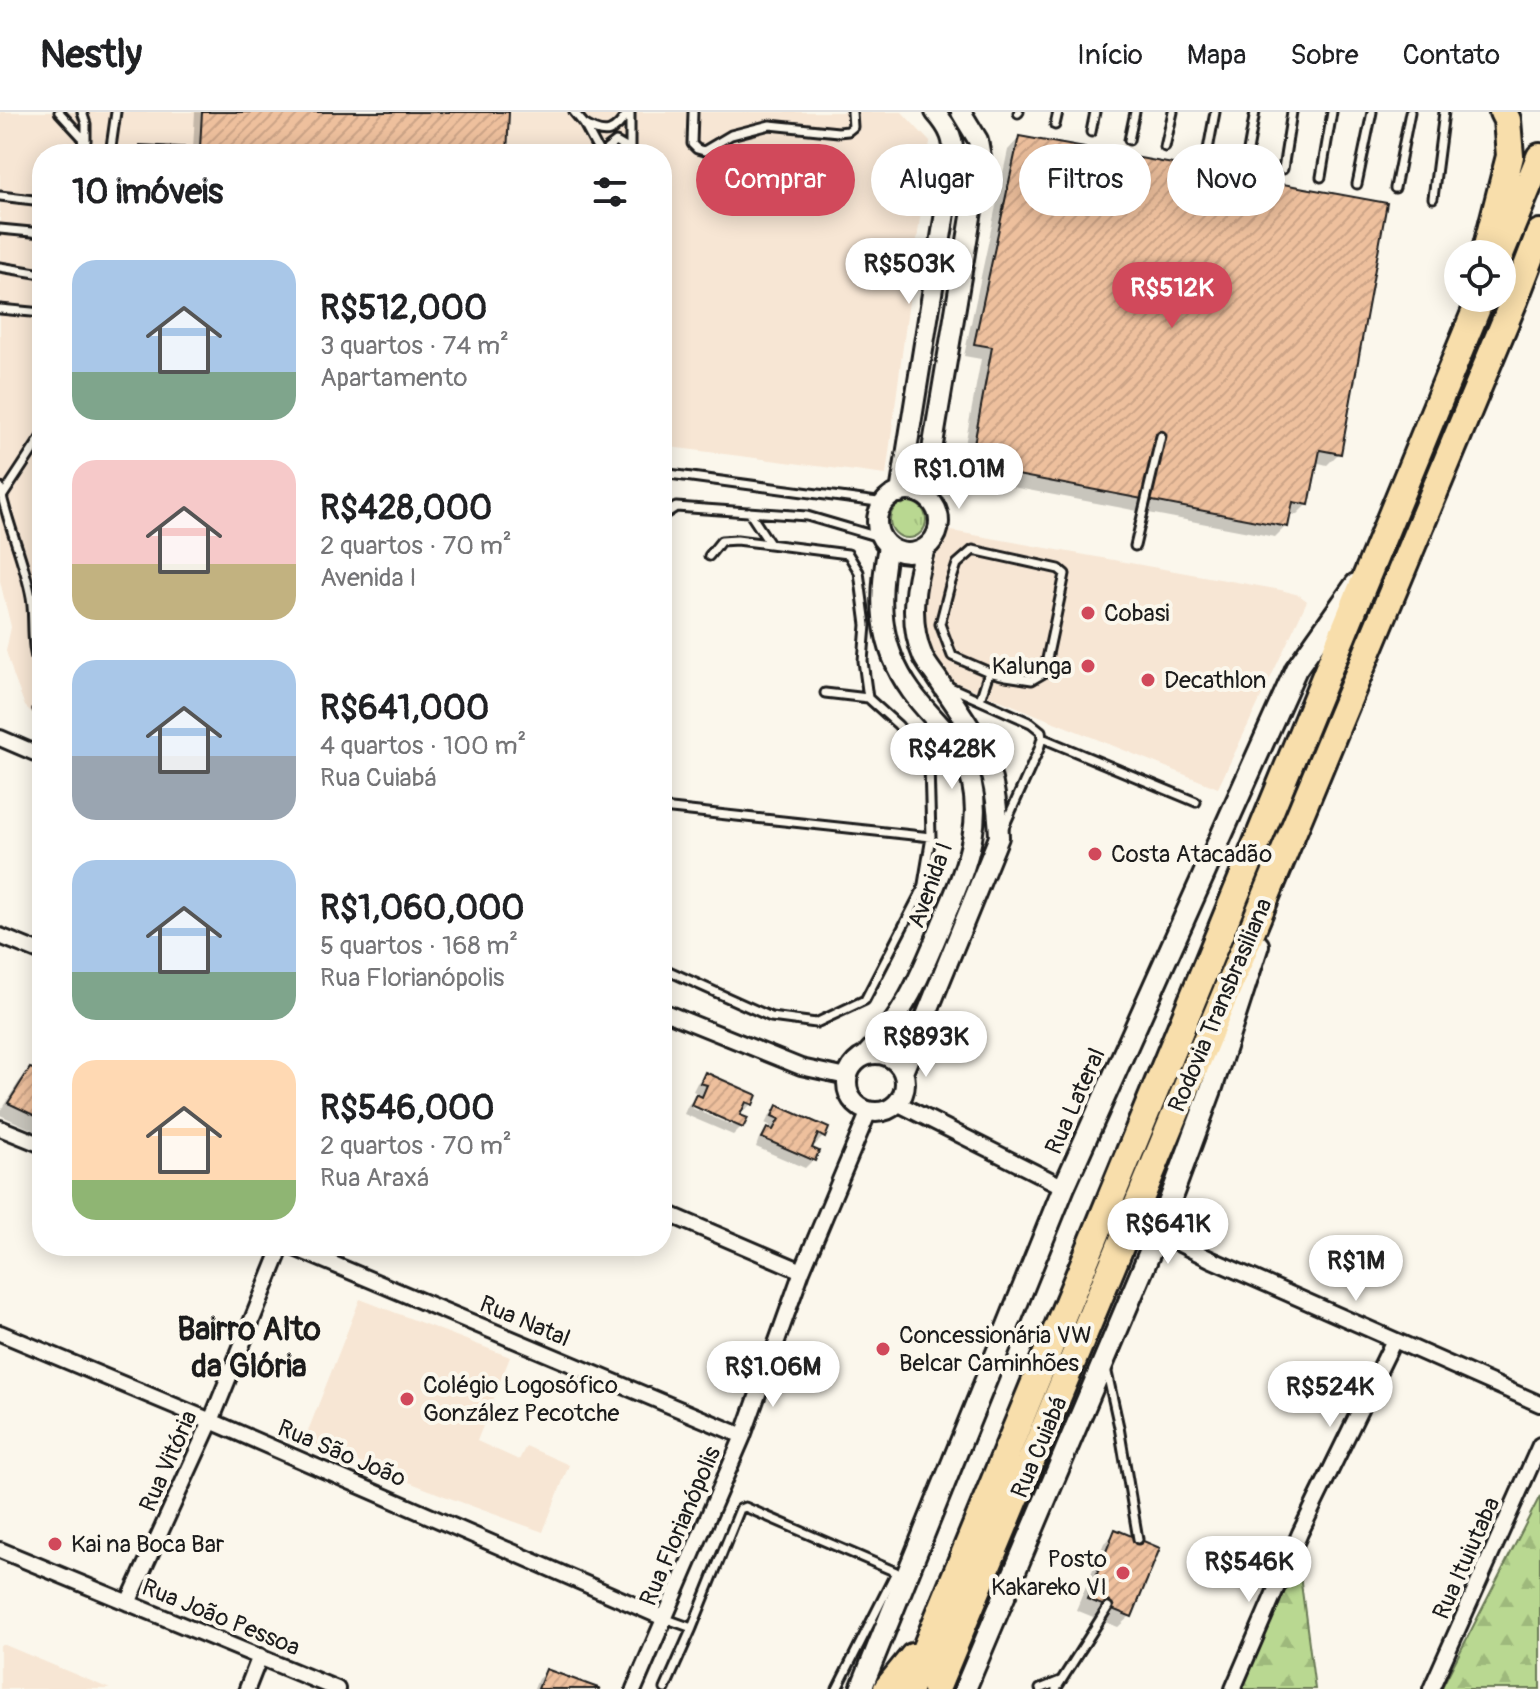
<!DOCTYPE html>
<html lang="pt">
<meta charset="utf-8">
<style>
:root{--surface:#fff;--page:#f6f6f6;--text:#202124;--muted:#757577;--line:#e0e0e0;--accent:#d1495b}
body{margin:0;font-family:Pangolin,sans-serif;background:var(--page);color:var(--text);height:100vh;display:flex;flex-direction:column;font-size:30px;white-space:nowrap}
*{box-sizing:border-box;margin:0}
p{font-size:26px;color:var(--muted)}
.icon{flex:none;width:44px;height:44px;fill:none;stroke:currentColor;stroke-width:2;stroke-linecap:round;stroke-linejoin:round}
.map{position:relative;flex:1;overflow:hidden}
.sheet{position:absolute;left:32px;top:32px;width:640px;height:1112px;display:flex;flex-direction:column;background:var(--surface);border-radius:32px;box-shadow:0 4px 20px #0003}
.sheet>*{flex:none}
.hud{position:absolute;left:696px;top:32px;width:724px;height:72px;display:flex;gap:16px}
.fabs{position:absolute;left:1444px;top:128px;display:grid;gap:16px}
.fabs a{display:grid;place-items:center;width:72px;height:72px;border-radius:50%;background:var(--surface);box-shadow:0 4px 20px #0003;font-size:40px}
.price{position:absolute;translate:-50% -68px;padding:0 18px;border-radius:28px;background:#fff;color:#222;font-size:26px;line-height:52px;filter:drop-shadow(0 2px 4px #0008)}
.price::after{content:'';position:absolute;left:50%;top:48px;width:24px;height:18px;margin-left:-12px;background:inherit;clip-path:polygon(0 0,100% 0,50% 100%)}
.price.current{background:var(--accent);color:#fff}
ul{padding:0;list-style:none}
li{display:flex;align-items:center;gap:24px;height:200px;padding:0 40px}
li span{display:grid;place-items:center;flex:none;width:224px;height:160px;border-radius:24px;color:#555}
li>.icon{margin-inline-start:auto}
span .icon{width:96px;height:96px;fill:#fffc;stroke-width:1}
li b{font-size:34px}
h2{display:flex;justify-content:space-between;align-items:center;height:96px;padding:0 40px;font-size:34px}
.pill{padding:0 28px;border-radius:36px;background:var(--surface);box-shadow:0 4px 20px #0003;font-size:28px;line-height:72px}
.pill.current{background:var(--accent);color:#fff}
header{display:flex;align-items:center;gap:48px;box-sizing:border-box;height:112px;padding:0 40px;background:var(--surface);border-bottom:2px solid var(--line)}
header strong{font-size:38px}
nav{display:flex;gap:44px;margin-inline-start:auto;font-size:28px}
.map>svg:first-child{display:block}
</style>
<header>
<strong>Nestly</strong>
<nav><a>Início</a><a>Mapa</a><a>Sobre</a><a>Contato</a></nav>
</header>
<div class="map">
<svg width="1540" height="1577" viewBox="0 0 1540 1577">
<defs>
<pattern id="grass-tufts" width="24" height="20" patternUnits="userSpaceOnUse" patternTransform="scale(2)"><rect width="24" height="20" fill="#b9d891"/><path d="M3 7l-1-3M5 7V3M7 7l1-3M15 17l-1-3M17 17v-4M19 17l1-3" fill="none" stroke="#9eb97c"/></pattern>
<pattern id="forest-firs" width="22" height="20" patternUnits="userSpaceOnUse" patternTransform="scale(2)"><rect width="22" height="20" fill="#b9d891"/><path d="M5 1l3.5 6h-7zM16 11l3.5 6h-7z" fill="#9eb97c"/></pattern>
<pattern id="building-hatch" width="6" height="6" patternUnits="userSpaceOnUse" patternTransform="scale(2)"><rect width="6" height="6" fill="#eec09d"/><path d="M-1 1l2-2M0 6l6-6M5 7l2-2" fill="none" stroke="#cca487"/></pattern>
</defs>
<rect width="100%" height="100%" fill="#fbf7ec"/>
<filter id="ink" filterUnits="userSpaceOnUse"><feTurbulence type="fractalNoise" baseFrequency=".0125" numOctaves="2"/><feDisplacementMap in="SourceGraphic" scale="16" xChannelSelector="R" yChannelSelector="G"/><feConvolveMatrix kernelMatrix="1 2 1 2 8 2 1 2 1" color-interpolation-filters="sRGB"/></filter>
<g filter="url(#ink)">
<path fill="#f7e6d4" d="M0,0H902L930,30L886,363L662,334V42H42V610L25,594L14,565L6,539L11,515L0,469Z
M946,418L1281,478L1299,483L1307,489L1218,676L935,562L923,551L920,462Z
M360,1187L510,1245L477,1329L519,1348L526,1334L569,1353L543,1420L447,1385L304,1329Z
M0,1533H5L110,1577H0Z"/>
<path fill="url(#grass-tufts)" stroke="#6a7a56" stroke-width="2" d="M890 408a18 18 0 1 1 36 0a18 18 0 1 1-36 0Z"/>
<path fill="url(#forest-firs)" stroke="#6a7a56" stroke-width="2" d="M1540,1384V1577H1441Z
M1298,1448L1315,1577H1242Z"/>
<path fill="#0003" fill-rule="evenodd" d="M195,0H507L505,42H134L141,35L193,37Z
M1019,26L1339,341L1327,353L1315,350L1307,392L1296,403L1288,402L1286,414L1275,425L959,365L981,247L964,244L1008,38Z
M30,958L42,962V1022L0,1003V999L19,970Z
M705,963L751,992L743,1000L740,999L738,1004L741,1015L733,1023L684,1002L688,993L696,985L699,986V982L693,979L697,971ZM693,992L733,1010V1014L692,996Z
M777,996L823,1025L815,1033L812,1032L809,1037L813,1048L805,1056L756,1035L759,1026L768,1018L771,1019V1015L765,1012L769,1004Z
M1116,1420L1130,1504L1118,1515L1076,1498L1104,1431Z
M547,1559L596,1577H534L538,1567Z"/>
<path fill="url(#building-hatch)" stroke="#1c1c1c" stroke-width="2" d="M202,0H509L507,42H139L140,33L200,36Z
M1019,24L1387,91L1341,342L1320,338L1309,393L1293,390L1288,415L970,354L992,235L974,232Z
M30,956L42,960V1007L8,991Z
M705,960L757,983L753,993L746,990L740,1003L748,1006L743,1016L691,993L696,982L702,985L707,973L700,971Z
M777,993L829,1016L825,1026L818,1022L812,1036L819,1039L815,1049L762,1026L767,1016L773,1018L779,1007L772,1004Z
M1115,1417L1160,1436L1132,1505L1087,1487Z
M546,1557L601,1577H538Z"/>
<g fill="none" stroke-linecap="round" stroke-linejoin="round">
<g stroke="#1c1c1c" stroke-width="13">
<path id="service" d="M59,0L82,25L84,42
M82,0L86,12V29
M574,0L584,12L600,42
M630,0V42
M693,0L692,32L697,37L704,39L731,23L770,13L838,20L848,19L853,15L852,0
M1018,1L1019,0
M584,12C606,26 615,21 628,0
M1055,13L1058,0
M1091,20L1095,0
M1129,28L1135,0
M1165,35L1173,0
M110,42L116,0
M605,42L607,37L616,30L630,38
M1207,43L1215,0
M1246,50L1255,0
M1283,57L1292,0
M1321,65L1332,0
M1357,72L1372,0
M1395,76L1410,0
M0,84L42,89
M1433,86L1444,0
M0,117L42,121
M0,155L42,162
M0,197L42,201
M662,361L885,391
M0,375C7,412 24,447 31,485C35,505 29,542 42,559
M2,385L42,324
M749,400L770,432
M662,404L676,395L807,404L882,426
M1135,434L1161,324
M973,438L1059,457L1065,462L1044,561L1032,568L1006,564L989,560L952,544L940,512L950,473L957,452Z
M709,444L721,429L737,428L848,442L859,460L866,513L863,549L868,586
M948,574L1031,611L1041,619L1042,626L1039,637L1004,715
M980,588L989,560
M42,591L38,597L42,603
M1042,626L1196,690
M662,696L931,725
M662,856L771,905L816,911L865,888L922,778L931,725L929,652L898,613L868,586L825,581
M1106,1256L1119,1315L1138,1427
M664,1506L692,1516
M665,1577L692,1516L740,1397L745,1395L896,1460L837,1577
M1040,1577L1060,1569
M1056,1577L1108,1495"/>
</g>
<g stroke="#1c1c1c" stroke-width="20">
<path id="minor" d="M0,626L42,644
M0,824L42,841
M662,899L801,955L847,965
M897,991L1064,1075
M0,1016L42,1033
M662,1099L802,1159
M1158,1121L1210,1147L1540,1292
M290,1134L743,1324
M0,1221L211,1309L664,1506
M0,1438L337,1577
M128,1491L211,1309L282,1134
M247,1577L260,1544
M634,1577L743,1324L802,1159L869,999
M1233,1577L1300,1421L1394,1228
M1431,1577L1540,1333"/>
</g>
<g stroke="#1c1c1c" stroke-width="24">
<path id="tertiary" d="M877 410a31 31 0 1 1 62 0a31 31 0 1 1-62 0Z
M900,381L953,51C955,28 950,17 935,0
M927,385L930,350L981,45L978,28L961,0
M847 971a29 29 0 1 1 58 0a29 29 0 1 1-58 0Z
M865,944C906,901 919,867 941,814C964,759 991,704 963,646C950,619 927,602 911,579C878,533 878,486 888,434
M903,960L999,725C998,692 993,658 978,629C966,607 951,587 937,566C933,560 927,553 923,545C908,510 914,472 925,436"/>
</g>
<g stroke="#1c1c1c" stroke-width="26">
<path id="secondary" d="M861,1577L1064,1075L1230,704L1296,557L1356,472
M965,1577L1158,1121L1212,975L1258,833"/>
</g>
<g stroke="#1c1c1c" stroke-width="32">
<path id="motorway" d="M1485,142L1510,44L1507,8L1503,0
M1500,142L1540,45
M887,1577L913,1545
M909,1577L1481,186
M936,1577L1515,186L1540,121"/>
</g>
<use href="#service" stroke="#fbf7ec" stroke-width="7"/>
<use href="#minor" stroke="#fbf7ec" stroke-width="14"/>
<use href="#tertiary" stroke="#fbf7ec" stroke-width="18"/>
<use href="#secondary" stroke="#fbf7ec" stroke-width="20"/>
<use href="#motorway" stroke="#f8deab" stroke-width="26"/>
</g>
</g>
<g fill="#d1495b" stroke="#fbf7ec" stroke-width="3">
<circle cx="1088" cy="501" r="8"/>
<circle cx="1088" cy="554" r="8"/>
<circle cx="1148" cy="568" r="8"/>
<circle cx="1095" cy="742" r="8"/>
<circle cx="883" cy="1237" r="8"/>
<circle cx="407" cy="1287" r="8"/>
<circle cx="55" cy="1432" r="8"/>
<circle cx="1123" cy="1461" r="8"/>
</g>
<g text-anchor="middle" stroke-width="8" stroke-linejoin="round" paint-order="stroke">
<g font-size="24" fill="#1c1c1c" stroke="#fbf7ec" text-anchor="start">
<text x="1104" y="509">Cobasi</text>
<text x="1072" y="562" text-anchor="end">Kalunga</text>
<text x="1164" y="576">Decathlon</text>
<text x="1111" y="750">Costa Atacadão</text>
<text x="899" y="1231">Concessionária VW<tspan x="899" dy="28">Belcar Caminhões</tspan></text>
<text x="423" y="1281">Colégio Logosófico<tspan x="423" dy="28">González Pecotche</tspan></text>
<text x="71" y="1440">Kai na Boca Bar</text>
<text x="1107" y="1455" text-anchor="end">Posto<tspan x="1107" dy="28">Kakareko VI</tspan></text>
</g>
<g font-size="24" fill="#1c1c1c" stroke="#fbf7ec">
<text transform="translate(930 773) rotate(-70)" y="8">Avenida I</text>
<text transform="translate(1220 893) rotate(-67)" y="8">Rodovia Transbrasiliana</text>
<text transform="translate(1075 989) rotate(-66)" y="8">Rua Lateral</text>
<text transform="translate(525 1209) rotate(23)" y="8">Rua Natal</text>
<text transform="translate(1039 1335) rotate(-67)" y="8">Rua Cuiabá</text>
<text transform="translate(342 1341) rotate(23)" y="8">Rua São João</text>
<text transform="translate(168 1349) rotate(-66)" y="8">Rua Vitória</text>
<text transform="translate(680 1414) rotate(-67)" y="8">Rua Florianópolis</text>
<text transform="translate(1466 1446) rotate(-66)" y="8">Rua Ituiutaba</text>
<text transform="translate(221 1505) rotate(22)" y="8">Rua João Pessoa</text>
</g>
<g font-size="32" font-weight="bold" fill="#1c1c1c" stroke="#fbf7ec">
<text x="249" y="1228">Bairro Alto<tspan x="249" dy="37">da Glória</tspan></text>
</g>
</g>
</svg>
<div class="fabs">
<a><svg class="icon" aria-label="locate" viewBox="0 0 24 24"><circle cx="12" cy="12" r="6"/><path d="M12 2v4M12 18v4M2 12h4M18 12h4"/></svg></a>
</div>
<b class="price" style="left:909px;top:194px">R$503K</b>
<b class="price current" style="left:1172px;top:218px">R$512K</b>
<b class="price" style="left:959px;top:399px">R$1.01M</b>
<b class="price" style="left:952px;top:679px">R$428K</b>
<b class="price" style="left:926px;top:967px">R$893K</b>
<b class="price" style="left:1168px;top:1154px">R$641K</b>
<b class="price" style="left:1356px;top:1191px">R$1M</b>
<b class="price" style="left:773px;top:1297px">R$1.06M</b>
<b class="price" style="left:1330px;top:1317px">R$524K</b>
<b class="price" style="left:1249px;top:1492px">R$546K</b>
<div class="hud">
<a class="pill current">Comprar</a>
<a class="pill">Alugar</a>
<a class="pill">Filtros</a>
<a class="pill">Novo</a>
</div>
<section class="sheet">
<h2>10 imóveis<svg class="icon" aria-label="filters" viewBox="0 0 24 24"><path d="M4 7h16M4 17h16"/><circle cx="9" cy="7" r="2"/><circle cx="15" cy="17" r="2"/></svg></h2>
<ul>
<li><span style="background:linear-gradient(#a9c7e8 70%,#7fa58c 0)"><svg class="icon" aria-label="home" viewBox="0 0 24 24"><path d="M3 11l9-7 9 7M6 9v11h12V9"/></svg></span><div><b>R$512,000</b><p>3 quartos · 74 m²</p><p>Apartamento</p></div></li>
<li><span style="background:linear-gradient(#f6c9c9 65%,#c2b280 0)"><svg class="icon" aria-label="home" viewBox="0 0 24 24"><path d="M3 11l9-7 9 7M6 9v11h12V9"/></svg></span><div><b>R$428,000</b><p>2 quartos · 70 m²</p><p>Avenida I</p></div></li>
<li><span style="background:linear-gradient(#a9c7e8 60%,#9aa5b1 0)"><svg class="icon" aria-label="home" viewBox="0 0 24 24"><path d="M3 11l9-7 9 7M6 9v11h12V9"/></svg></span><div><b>R$641,000</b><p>4 quartos · 100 m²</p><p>Rua Cuiabá</p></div></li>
<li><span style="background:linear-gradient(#a9c7e8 70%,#7fa58c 0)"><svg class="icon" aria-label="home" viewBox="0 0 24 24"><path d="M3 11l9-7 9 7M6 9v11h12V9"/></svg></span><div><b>R$1,060,000</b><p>5 quartos · 168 m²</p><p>Rua Florianópolis</p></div></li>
<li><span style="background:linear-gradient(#ffd9b3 75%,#8fb573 0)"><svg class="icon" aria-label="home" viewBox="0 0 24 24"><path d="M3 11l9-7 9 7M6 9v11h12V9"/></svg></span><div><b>R$546,000</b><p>2 quartos · 70 m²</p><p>Rua Araxá</p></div></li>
</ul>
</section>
</div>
